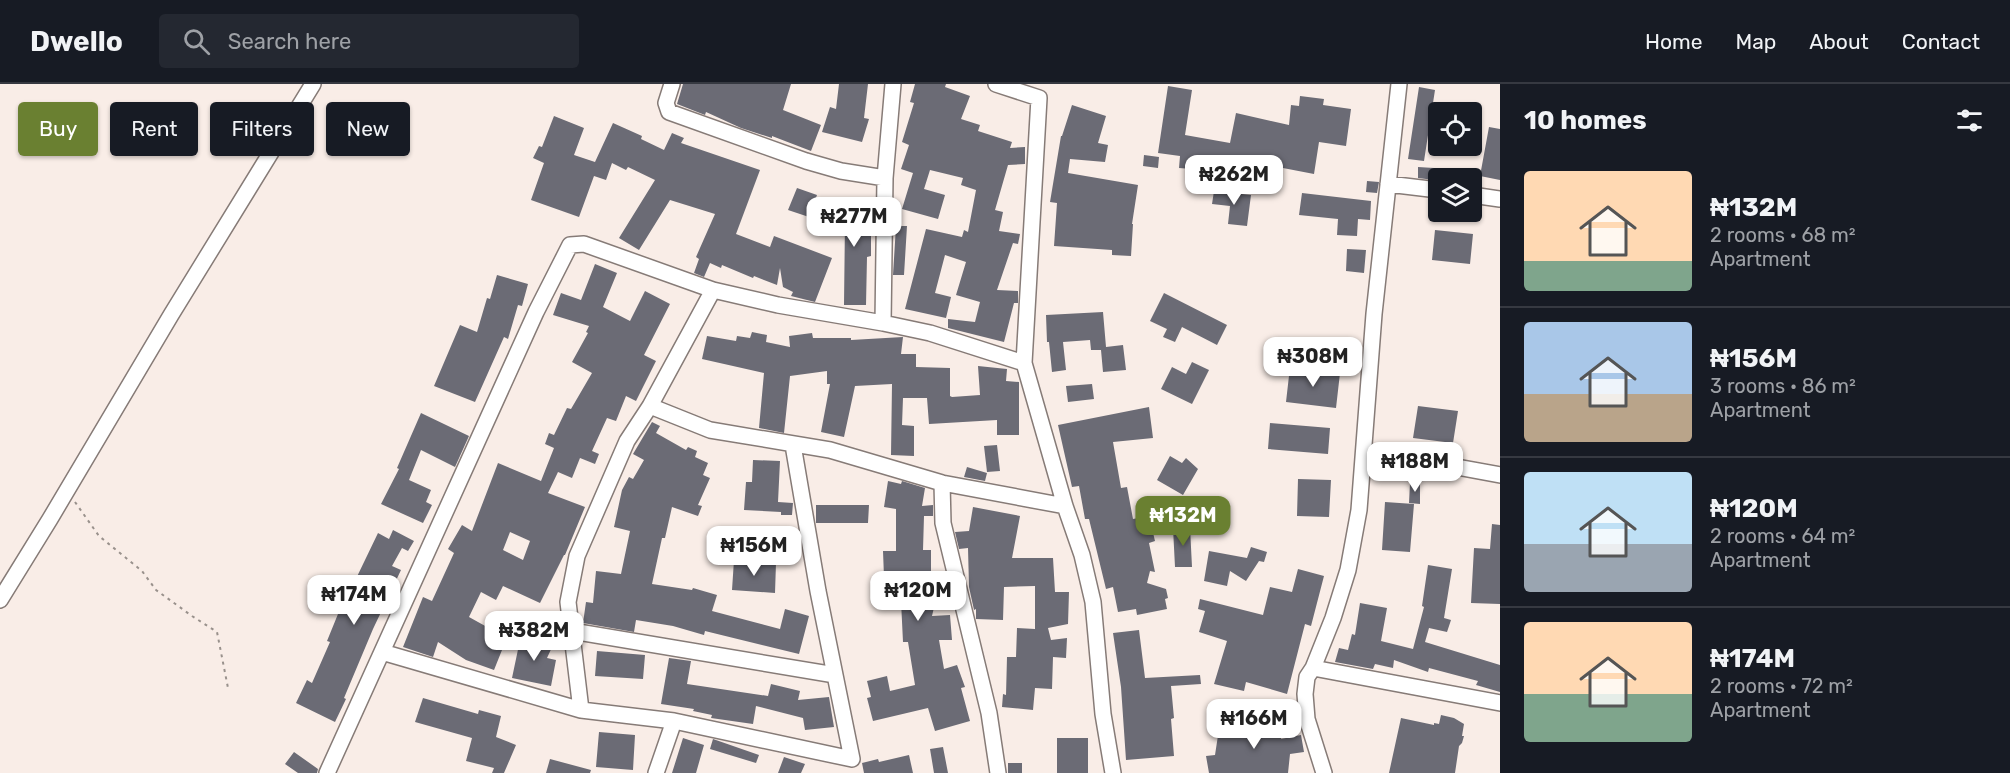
<!DOCTYPE html>
<meta charset="utf-8">
<style>
:root{--surface:#171b24;--page:#242831;--text:#f1f3f6;--muted:#9ea1a6;--line:#363941;--accent:#6a8031}
body{margin:0;font-family:Rubik,sans-serif;background:var(--page);color:var(--text);height:100vh;display:flex;flex-direction:column;font-size:22px;white-space:nowrap}
*{box-sizing:border-box;margin:0}
p{font-size:20px;color:var(--muted)}
.icon{flex:none;width:33px;height:33px;fill:none;stroke:currentColor;stroke-width:2;stroke-linecap:round;stroke-linejoin:round}
.map{position:relative;flex:1;overflow:hidden}
.side{display:flex;flex-direction:column;background:var(--surface);width:510px}
.side>*{flex:none}
.hud{position:absolute;left:18px;top:18px;width:570px;height:54px;display:flex;gap:12px}
.fabs{position:absolute;left:1428px;top:18px;display:grid;gap:12px}
.fabs a{display:grid;place-items:center;width:54px;height:54px;border-radius:6px;background:var(--surface);box-shadow:0 2px 4px #0004;font-size:30px}
.price{position:absolute;translate:-50% -51px;padding:0 14px;border-radius:12px;background:#fff;color:#222;font-size:20px;line-height:39px;filter:drop-shadow(0 2px 3px #0008)}
.price::after{content:'';position:absolute;left:50%;top:36px;width:18px;height:14px;margin-left:-9px;background:inherit;clip-path:polygon(0 0,100% 0,50% 100%)}
.price.selected{background:var(--accent);color:#fff}
ul{padding:0;list-style:none}
li{display:flex;align-items:center;gap:18px;height:150px;padding:0 24px}
li+li{border-top:2px solid var(--line)}
li span{display:grid;place-items:center;flex:none;width:168px;height:120px;border-radius:6px;color:#555}
li>.icon{margin-inline-start:auto}
span .icon{width:72px;height:72px;fill:#fffc;stroke-width:1}
li b{font-size:26px}
h2{display:flex;justify-content:space-between;align-items:center;height:72px;padding:0 24px;font-size:26px}
.chip{padding:0 21px;border-radius:6px;background:var(--surface);box-shadow:0 2px 4px #0004;font-size:21px;line-height:54px}
.chip.selected{background:var(--accent);color:#fff}
header{display:flex;align-items:center;gap:36px;box-sizing:border-box;height:84px;padding:0 30px;background:var(--surface);border-bottom:2px solid var(--line)}
header strong{font-size:28px}
nav{display:flex;gap:33px;margin-inline-start:auto;font-size:21px}
.search{width:420px;height:54px;background:var(--page);display:flex;align-items:center;gap:15px;box-sizing:border-box;padding:0 21px;border-radius:6px;color:var(--muted);font-size:22px}
main{display:flex;flex:1;min-height:0}
.map>svg:first-child{display:block}
</style>
<header>
<strong>Dwello</strong>
<div class="search"><svg class="icon" aria-label="search" viewBox="0 0 24 24"><circle cx="10" cy="10" r="6"/><path d="M15 15l6 6"/></svg>Search here</div>
<nav><a>Home</a><a>Map</a><a>About</a><a>Contact</a></nav>
</header>
<main>
<div class="map">
<svg width="1500" height="689" viewBox="0 0 1500 689">
<rect width="100%" height="100%" fill="#f9ede7"/>
<path fill="#6b6b75" fill-rule="evenodd" d="M683,0H791L783,26L821,41L811,67L772,52V54L741,44L706,28L705,31L677,20Z
M839,0H868L864,34L869,35L862,58L822,48L830,23L836,25Z
M915,0H946L945,3L970,12L961,35L980,41L978,47L1012,58L1010,64L1025,63V80L1008,81L995,126L1003,128L999,147L1020,150L1018,160L1013,159L997,206L1018,207V219H1014L1004,258L948,244V235L975,238L980,218L956,211L966,178L945,171L935,209L951,213L946,234L905,225L926,145L962,153L964,146L968,148L976,106L961,101L963,94L930,86L924,105L945,111L938,135L902,125L913,89L901,85L909,61L902,58L914,19L910,18Z
M1168,2L1192,6L1185,51L1230,59L1236,29L1289,41L1291,21L1299,22L1300,12L1324,15L1323,21L1351,25L1346,62L1319,58L1314,90L1215,71L1213,78L1192,74V85L1179,84L1180,72L1158,69Z
M1419,3L1435,6L1424,77L1408,75Z
M1072,21L1106,32L1098,59L1108,61L1105,78L1070,75L1068,89L1138,101L1132,140H1133L1131,172L1112,171V166L1054,162L1057,119L1050,118L1061,52H1062Z
M554,32L584,44L574,71L595,78L613,39L642,52L641,55L664,66L672,49L684,54L681,59L760,86L736,150L770,163L774,152L832,174L815,218L791,212L793,208L783,203L780,184L777,201L754,192L753,194L722,181L721,184L710,179L704,193L694,189L699,175L696,173L715,130L670,116L639,166L619,154L655,96L628,83L626,86L612,79L606,96L594,92L579,133L531,116L544,79L533,74L539,62L542,63Z
M1489,43L1500,45V96L1480,92Z
M1144,71L1159,73L1158,84L1143,82Z
M1418,83L1434,84V96L1418,94Z
M1367,97L1379,98L1377,109L1366,108Z
M797,104L817,111L809,133L788,126Z
M1214,107L1251,111L1247,142L1228,140L1230,122L1212,120Z
M1302,109L1371,117L1370,136L1358,135L1357,152L1337,151L1338,135L1299,131Z
M871,120V172L867,173L866,221H844L845,138L841,150H828L827,124H845V121Z
M896,142H907L904,191H893Z
M1435,146L1473,150L1470,180L1432,176Z
M1347,165L1366,166L1364,189L1346,187Z
M595,180L617,189L603,223L630,237L645,207L670,220L644,271L656,277L636,317L626,312L616,337L607,334L592,367L599,370L595,380L580,374L572,394L558,388L548,409L585,423L565,471H564L540,519L503,502L496,516L481,508L469,533L487,543L508,551L494,586L466,576L438,558L433,573L403,563L423,513L432,517L454,469L448,465L462,441L472,447L498,379L541,397L554,364L545,360L549,349L554,351L567,324L571,325L592,289L572,278L588,249L586,248L589,242L553,231L561,209L581,216ZM510,448L530,457L523,476L503,466Z
M497,191L528,200L522,222L518,221L508,255L504,253L475,318L434,302L460,241L477,248L487,214L490,215Z
M1164,209L1227,241L1217,261L1182,243L1175,258L1163,253L1167,245L1150,237Z
M1103,228L1106,263L1123,261L1126,286L1103,288L1101,266H1091L1090,256L1063,258L1066,286L1052,288L1049,258H1047L1046,231Z
M752,248L767,251L766,258L790,263L789,252L812,249L813,254H851V256L903,253L901,270H916V283L950,284V312L952,313L980,311L978,282L1007,285L1006,297L1019,298V351H997V336L929,340L927,314H903L902,341L914,342V372L891,371L892,300L855,302L844,353L821,348L830,300H827V287L790,292L784,349L759,344L764,289L702,275L707,252L736,257L737,252L750,254Z
M1192,278L1209,286L1192,320L1161,305L1172,283L1186,290Z
M1290,283L1340,289L1336,324L1286,318Z
M1092,300L1094,315L1068,318L1066,302Z
M1418,322L1458,327L1453,359L1413,354Z
M1149,323L1153,354L1113,358L1121,404L1127,403L1133,435L1149,432L1155,457L1149,459L1155,488L1150,487L1147,499L1166,505L1168,514L1165,515L1167,525L1137,531L1136,525L1118,528L1113,503L1106,505L1089,435H1085L1079,402L1072,403L1058,341Z
M421,329L469,352L455,383L421,366L409,396L431,406L426,418L432,421L423,439L381,420L399,385L397,384Z
M652,338L660,342L656,349L686,366L688,363L697,367L695,373L708,379L703,391L710,394L698,421L702,422L698,432L672,423L665,454H662L652,500L692,506L693,504L717,511L712,527L780,545L785,525L809,532L799,570L705,547L704,551L673,542L636,536L634,548L583,539L586,518L593,519L596,487L621,490L630,447L614,443L622,406L629,393L633,395L644,376L633,370Z
M1270,339L1330,344L1328,370L1268,365Z
M997,361L1000,387L987,388L984,362Z
M1170,372L1182,379L1186,374L1198,385L1183,411L1157,396Z
M753,376L780,377L778,418L793,419L792,431H781V428L744,426L746,398H752Z
M967,383L987,389L985,397L964,393Z
M1298,395L1331,396L1329,433L1297,432Z
M888,397L901,400L902,397L925,404L922,422L933,421V432H924L923,466H931V501L939,502L932,532L950,531L952,556H939L944,585L957,581L965,603L961,604L970,637L935,647L928,624L873,637L867,614L871,613L867,597L887,592L890,607L915,601L908,558H903L901,517H897L902,493H884L883,467H896V425L884,423Z
M1410,399H1420V420L1409,419Z
M1385,418L1414,420L1410,468L1382,466Z
M816,421H869L868,439H816Z
M973,423L1020,432L1012,474H1053L1055,508H1069L1068,540L1048,544L1051,556L1067,554L1066,574L1053,573L1052,605L1035,604L1033,626L1002,623L1003,610L1006,611L1007,573H1016L1017,544L1035,545V502L1004,503L1003,536L976,535V525L974,526L969,503L968,464L959,465L955,448L969,447Z
M1492,440L1500,441V520L1471,519L1474,464L1490,465Z
M1190,443L1192,483H1175L1173,444Z
M393,446L414,457L408,467L402,464L392,482L401,486L373,545L344,614L346,615L335,638L296,619L307,596L312,599L330,558L327,557L338,530L332,528L344,500L352,503L378,449L389,455Z
M1251,463L1267,468L1264,478L1259,477L1246,497L1230,487L1227,502L1204,497L1209,467L1247,474Z
M734,476L776,479L775,509L732,506Z
M1428,481L1452,485L1444,534L1451,536L1447,548L1429,544L1425,558L1500,581V608L1476,601L1478,597L1429,584L1428,588L1394,576L1393,584L1375,580L1373,585L1335,578L1339,564L1348,566L1352,550L1355,551L1360,519L1387,524L1381,557L1413,565L1424,523L1422,522Z
M1298,485L1324,492L1311,542L1305,540L1287,610L1246,598L1244,607L1214,600L1227,557L1199,548L1205,527L1198,525L1200,515L1263,531L1270,503L1292,508Z
M1139,546L1145,594L1200,591L1201,600L1171,602L1174,634L1171,635L1174,672L1126,676L1121,603L1113,549Z
M526,549L553,561L547,574L556,576L551,602L512,594L520,556L523,557Z
M597,567L645,571L643,595L595,592Z
M669,574L691,577L687,600L768,612L771,600L800,607L798,616L829,613L834,643L805,646L803,634L756,622L753,640L711,634L712,631L693,627L694,625L661,620Z
M423,614L478,630L479,626L501,632L496,653L516,661L504,689H492L494,684L466,677L472,654L415,638Z
M1441,631L1454,634L1464,640L1462,652H1464L1462,659L1459,662L1455,689H1389L1401,634L1434,641V639L1439,640Z
M1248,636L1283,641L1281,655L1301,651L1304,668L1290,670L1288,689H1209L1206,672L1215,671L1219,645L1246,649Z
M599,648L635,651L633,686L596,683Z
M683,654L704,661L696,689H672Z
M1057,654H1088V689H1057Z
M713,655L759,671L756,679L710,665Z
M943,663L948,689H934L930,665Z
M294,668L318,685L317,689H298L285,680Z
M909,671L913,689H864L862,679L878,675L879,678Z
M784,673L805,680L801,689H778Z
M550,675L591,686L590,689H546Z
M1008,679H1022V689H1008Z"/>
<g fill="none" stroke-linecap="round" stroke-linejoin="round">
<g stroke="#867b77" stroke-width="18">
<path id="street" d="M672,0L666,19L669,28L806,77L841,87L885,94
M996,0L1039,14L1024,279L1065,422L1082,471L1093,518L1103,630L1113,689
M1388,100L1438,106
M1472,111L1500,115
M883,239L885,94L893,0
M650,322L710,346L830,366L942,399L1065,422
M1364,372L1446,381L1500,391
M942,399L943,439L989,629L998,689
M0,516L50,435L171,231L313,0
M572,547L835,591
M382,568L581,626L674,637L852,675L818,507L793,361
M1313,584L1500,619
M581,626L568,518L577,472L627,357L650,322L713,206
M327,689L536,228L570,161L584,160L713,206L778,221L883,239L930,249L1024,279
M656,689L674,637
M1324,689L1307,635L1305,610L1307,593L1313,584L1333,534L1348,486L1359,426L1374,230L1399,0"/>
</g>
<path stroke="#99918c" stroke-width="2" stroke-dasharray="3 4.5" stroke-linecap="butt" d="M75,418L99,452L142,487L156,506L192,532L217,548L228,604"/>
<use href="#street" stroke="#fff" stroke-width="15"/>
</g>
</svg>
<div class="fabs">
<a><svg class="icon" aria-label="locate" viewBox="0 0 24 24"><circle cx="12" cy="12" r="6"/><path d="M12 2v4M12 18v4M2 12h4M18 12h4"/></svg></a>
<a><svg class="icon" aria-label="layers" viewBox="0 0 24 24"><path d="M12 4l9 5-9 5-9-5zM3 14l9 5 9-5"/></svg></a>
</div>
<b class="price" style="left:1234px;top:122px">₦262M</b>
<b class="price" style="left:854px;top:164px">₦277M</b>
<b class="price" style="left:1313px;top:304px">₦308M</b>
<b class="price" style="left:1415px;top:409px">₦188M</b>
<b class="price selected" style="left:1183px;top:463px">₦132M</b>
<b class="price" style="left:754px;top:493px">₦156M</b>
<b class="price" style="left:918px;top:538px">₦120M</b>
<b class="price" style="left:354px;top:542px">₦174M</b>
<b class="price" style="left:534px;top:578px">₦382M</b>
<b class="price" style="left:1254px;top:666px">₦166M</b>
<div class="hud">
<a class="chip selected">Buy</a>
<a class="chip">Rent</a>
<a class="chip">Filters</a>
<a class="chip">New</a>
</div>
</div>
<section class="side">
<h2>10 homes<svg class="icon" aria-label="filters" viewBox="0 0 24 24"><path d="M4 7h16M4 17h16"/><circle cx="9" cy="7" r="2"/><circle cx="15" cy="17" r="2"/></svg></h2>
<ul>
<li><span style="background:linear-gradient(#ffd9b3 75%,#7fa58c 0)"><svg class="icon" aria-label="home" viewBox="0 0 24 24"><path d="M3 11l9-7 9 7M6 9v11h12V9"/></svg></span><div><b>₦132M</b><p>2 rooms · 68 m²</p><p>Apartment</p></div></li>
<li><span style="background:linear-gradient(#a9c7e8 60%,#b9a48a 0)"><svg class="icon" aria-label="home" viewBox="0 0 24 24"><path d="M3 11l9-7 9 7M6 9v11h12V9"/></svg></span><div><b>₦156M</b><p>3 rooms · 86 m²</p><p>Apartment</p></div></li>
<li><span style="background:linear-gradient(#bfe0f5 60%,#9aa5b1 0)"><svg class="icon" aria-label="home" viewBox="0 0 24 24"><path d="M3 11l9-7 9 7M6 9v11h12V9"/></svg></span><div><b>₦120M</b><p>2 rooms · 64 m²</p><p>Apartment</p></div></li>
<li><span style="background:linear-gradient(#ffd9b3 60%,#7fa58c 0)"><svg class="icon" aria-label="home" viewBox="0 0 24 24"><path d="M3 11l9-7 9 7M6 9v11h12V9"/></svg></span><div><b>₦174M</b><p>2 rooms · 72 m²</p><p>Apartment</p></div></li>
</ul>
</section>
</main>
